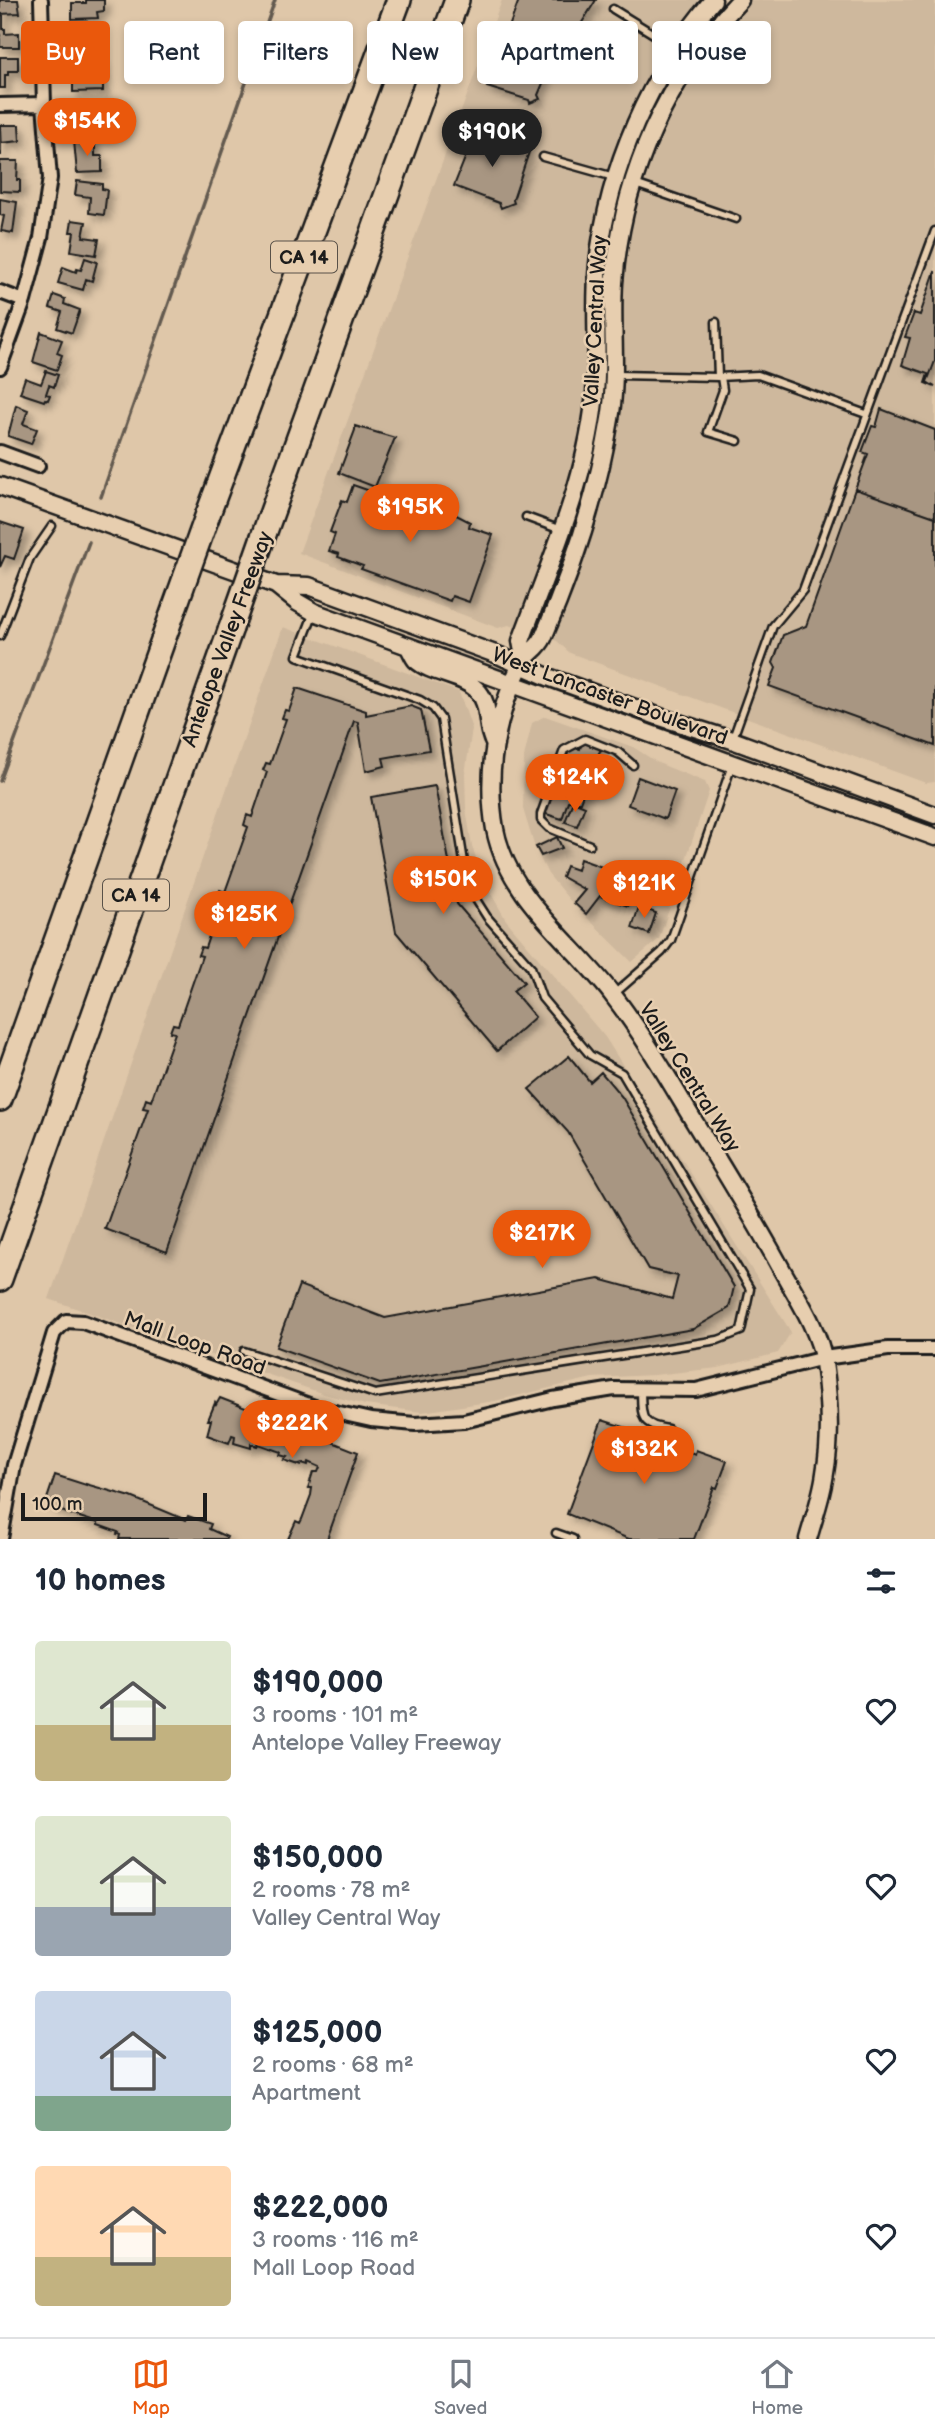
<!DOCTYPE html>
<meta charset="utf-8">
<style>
:root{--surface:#fff;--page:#f2f2f3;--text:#1f2937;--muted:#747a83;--line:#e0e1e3;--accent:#ea580c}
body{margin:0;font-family:"Balsamiq Sans",sans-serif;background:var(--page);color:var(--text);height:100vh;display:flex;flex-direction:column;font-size:26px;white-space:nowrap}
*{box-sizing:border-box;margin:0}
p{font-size:23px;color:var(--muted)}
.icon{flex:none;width:38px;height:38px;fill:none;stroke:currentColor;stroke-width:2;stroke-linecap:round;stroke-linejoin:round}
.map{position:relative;height:1539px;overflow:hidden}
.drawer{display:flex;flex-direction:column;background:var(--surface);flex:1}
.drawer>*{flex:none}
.hud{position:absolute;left:21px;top:21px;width:894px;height:63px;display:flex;gap:14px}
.scale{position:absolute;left:21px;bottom:18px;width:186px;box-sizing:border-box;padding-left:7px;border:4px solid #1c1c1c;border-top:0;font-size:19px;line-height:24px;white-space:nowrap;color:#1c1c1c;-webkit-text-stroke:5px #e7ceaf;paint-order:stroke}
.price{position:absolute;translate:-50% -60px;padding:0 16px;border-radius:24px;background:var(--accent);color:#fff;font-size:23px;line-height:46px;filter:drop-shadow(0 2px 4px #0008)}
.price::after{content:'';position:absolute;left:50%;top:42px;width:21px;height:16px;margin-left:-10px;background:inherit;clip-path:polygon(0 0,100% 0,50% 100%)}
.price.active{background:#222;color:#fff}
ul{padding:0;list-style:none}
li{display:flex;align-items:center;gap:21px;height:175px;padding:0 35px}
li span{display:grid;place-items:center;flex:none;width:196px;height:140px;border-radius:7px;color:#555}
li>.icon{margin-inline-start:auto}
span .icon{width:84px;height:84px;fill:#fffc;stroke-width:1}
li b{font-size:30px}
h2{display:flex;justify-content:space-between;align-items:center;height:84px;padding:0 35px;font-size:30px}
.chip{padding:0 24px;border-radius:7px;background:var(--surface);box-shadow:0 4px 10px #0003;font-size:24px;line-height:63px}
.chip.active{background:var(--accent);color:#fff}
.dock{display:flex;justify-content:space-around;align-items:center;height:98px;border-top:2px solid var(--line);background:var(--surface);font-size:19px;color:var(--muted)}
.dock a{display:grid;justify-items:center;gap:4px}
.dock .active{color:var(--accent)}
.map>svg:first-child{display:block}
</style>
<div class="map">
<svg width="935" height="1539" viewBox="0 0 935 1539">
<defs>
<filter id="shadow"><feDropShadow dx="5.5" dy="5.5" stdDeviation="3.5" flood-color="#0004"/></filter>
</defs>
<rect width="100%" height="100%" fill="#dfc7a9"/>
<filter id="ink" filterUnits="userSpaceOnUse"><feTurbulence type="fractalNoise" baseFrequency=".0143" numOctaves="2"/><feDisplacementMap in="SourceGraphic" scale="14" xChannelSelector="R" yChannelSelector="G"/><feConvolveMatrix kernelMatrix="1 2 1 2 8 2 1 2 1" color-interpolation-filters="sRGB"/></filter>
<g filter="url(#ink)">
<path fill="#ceb89d" d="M502,0H935V782L926,783L570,653L557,641L509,625L498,628L299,553Z
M283,627L459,692L472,729L465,774L466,809L472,846L484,881L506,920L605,1037L791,1332L778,1353L718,1368L654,1375L592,1378L495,1401L422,1412L365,1405L324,1394L49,1299Z
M545,716L633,747L658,763L705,782L709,791L659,939L632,962L572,903L548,874L535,848L523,809L524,757L532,723Z"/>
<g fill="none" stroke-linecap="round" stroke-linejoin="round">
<path stroke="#635a50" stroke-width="3.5" d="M101,497L275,0
M0,781L89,542"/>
</g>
<path fill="#a89682" stroke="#1c1c1c" stroke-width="2" filter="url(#shadow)" d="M0,0H18L20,13L0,14Z
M86,0H104V11L97,12L98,18L72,19V3H86Z
M519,0H596L558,61L552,57L550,62H552L538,95L540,99L530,103L529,100L487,87Z
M0,15H3V29H5V34L19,33V47H0Z
M72,28H86V44L100,43V59L75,60Z
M0,57H18V71H8V75H5V88H0Z
M90,63H103V91L73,92V73H90Z
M102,103L105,134H89V116L73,117V105Z
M0,125H19L20,141L1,143V156Z
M475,130L529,152L513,200L514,203L501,208L499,203L454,186L469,148L461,146L463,140L470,143Z
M74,141H95V156H102V172L77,173Z
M0,161H18L17,180H20V192L0,191Z
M77,181L102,184V189L107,190L104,215L89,213L90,197L75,195Z
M0,199L17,202L13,233L1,231L4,216L0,215Z
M72,220L86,222L83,237L99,239L96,255L71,251L74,232H70Z
M85,258L97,262L92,281L86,279L83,290L58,283L63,267L76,272L77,269L81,270Z
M935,271V361L927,382L935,387L925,383L928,374L902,365L910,338L905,337L914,313L920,315Z
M54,295L65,299L64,304L80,310L72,333L57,328L62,312L50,308Z
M41,332L62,340L57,353L62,355L57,370L33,362Z
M46,371L58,375L54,387L49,385L46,394L50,395L48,400L45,399L44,401L20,393L25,378L41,384Z
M16,405L28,410L23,424L37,429L31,444L8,436Z
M881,409L935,430V517L855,489L868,454L862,452L872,426L876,427Z
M355,426L395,438L375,487L339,473L355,430Z
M353,485L415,507L417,503L443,508L470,522L469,527L493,535L469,602L452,596L450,601L361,569L363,566L338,557L339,554L329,551L335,534L330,532L342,500L347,502Z
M855,489L935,517V746L769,686L776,668L773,663L783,635L806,626Z
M0,522L24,530L14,559L5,556L0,567Z
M297,688L366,711V715L411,706L421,710L429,750L383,758L385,766L366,771L358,722L354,721L167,1252L105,1229L148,1109L143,1108L146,1099L151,1101L175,1033L170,1032L173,1024L178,1025L202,956L198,955L201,947L205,948L214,921L210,920V918L215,920L222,900L217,898L220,890L225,892L248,827L244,825L247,815L252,817L267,772L263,770L266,763L270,764L286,719L282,718L285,710L289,711Z
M583,739L602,747L593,765L596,766L588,792L583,794L580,802L568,801L562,819L543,813L558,765L563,766L568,753L566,747L574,744L575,748L580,749Z
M638,777L675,791L665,819L628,805Z
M435,786L457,904L524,982L513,991L535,1017L497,1051L396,932L371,797Z
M573,801L585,806L577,826L565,822Z
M557,837L562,848L541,856L536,847Z
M580,859L624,875L620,886L634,891L628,906L600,896L586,914L574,903L585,890L562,877L566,866L577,870Z
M639,907L656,913L649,934L632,928Z
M569,1056L590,1082L601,1072L622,1097L734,1287L729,1308L693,1329L380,1384L276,1347L299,1285L385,1318L599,1279L672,1299L678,1276L648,1269L568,1132L529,1089Z
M220,1398L358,1452L327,1539H288L296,1521L300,1523L302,1519L311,1495L312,1488H308L313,1472H318L320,1467L309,1462L308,1465L302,1463L299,1464L302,1466L284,1460L287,1457L280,1455L281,1452L258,1444L257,1446L251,1444V1448L234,1443L235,1436L232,1435L229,1443L207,1435L211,1420H208L215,1403L216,1405Z
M602,1420L667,1441L668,1444L695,1454L696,1450L727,1461L717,1488L714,1487L694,1539H629L567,1514Z
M55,1475L86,1485V1484L131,1497L186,1520L188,1516L211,1524L209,1529L227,1537L226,1539H119L120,1535L117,1534L118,1532L98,1525V1523L55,1509L46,1502Z"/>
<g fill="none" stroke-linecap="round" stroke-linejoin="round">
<g stroke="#1c1c1c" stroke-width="11">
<path id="service" d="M613,9L676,48
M543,157L614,177
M635,184L736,219
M716,322L718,377
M616,375L718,377L758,375L866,414
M721,377L723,390L708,432L738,441
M526,517L561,530
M0,636L30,558L52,526
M733,738L773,626L803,590L935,231
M590,845L549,828L541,820V814L564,750L585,739L618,752L633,765
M613,995L662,952L671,940L732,765
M244,1351L375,1394L718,1340L741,1331L750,1289L622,1073L590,1055L542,998L531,967L487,917L468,887L441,719L433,708L420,700L297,656L314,612
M641,1391C642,1416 639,1425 668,1429
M556,1533L573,1539"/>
</g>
<g stroke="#1c1c1c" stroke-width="18">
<path id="minor" d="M0,105L44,104
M0,292L24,301
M0,367L24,301L41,238L50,178L44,104L41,0
M0,452L38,466
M1,1539L14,1465L54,1333L66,1321L83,1322L317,1408L371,1420L415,1424L464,1421L553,1399L614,1389L696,1390L824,1358L888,1349H935"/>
</g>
<g stroke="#1c1c1c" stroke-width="21">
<path id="tertiary" d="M740,0C667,77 622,177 614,283C611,328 618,374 610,419C598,493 573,569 543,638C538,649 527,653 521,664C496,715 485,773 495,829C508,897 572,942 612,994C643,1034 669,1080 695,1123C725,1172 755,1220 782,1270C797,1297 820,1332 824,1363C829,1397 831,1439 825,1473C822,1496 814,1517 808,1539
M0,486L276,585L309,586L498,655L548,677L660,717L732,740L935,815
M276,585L297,602L314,612L935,837
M408,646C411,650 413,657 416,660C431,674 460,674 476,689C492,704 484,727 495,745
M524,657L521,641C549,564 585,484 594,402C600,357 593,310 598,264C608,168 650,73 713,0"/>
</g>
<g stroke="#1c1c1c" stroke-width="28">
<path id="motorway" d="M208,514L399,0
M263,537L457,0
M0,1099L174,609
M0,1279L231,628"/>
</g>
<use href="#service" stroke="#e7ceaf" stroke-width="6"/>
<use href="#minor" stroke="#e7ceaf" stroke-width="12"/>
<use href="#tertiary" stroke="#e7ceaf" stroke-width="16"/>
<use href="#motorway" stroke="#e7ceaf" stroke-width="23"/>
<g stroke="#1c1c1c" stroke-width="28" stroke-linecap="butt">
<path id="motorway-bridge" d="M174,609L208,514
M231,628L263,537"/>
</g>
<use href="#motorway-bridge" stroke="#e7ceaf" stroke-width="23"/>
</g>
</g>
<g text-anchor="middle" stroke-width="5" stroke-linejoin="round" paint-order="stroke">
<g fill="#e7ceaf" stroke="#595148" stroke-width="2">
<rect x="271" y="241.5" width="66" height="31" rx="5"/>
<rect x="103" y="879.5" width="66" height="31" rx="5"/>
</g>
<g font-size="19" font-weight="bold" fill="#1c1c1c">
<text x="304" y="264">CA 14</text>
<text x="136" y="902">CA 14</text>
</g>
<g font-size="21" fill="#1c1c1c" stroke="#e7ceaf">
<text transform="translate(595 321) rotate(-87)" y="7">Valley Central Way</text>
<text transform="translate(227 639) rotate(-70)" y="7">Antelope Valley Freeway</text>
<text transform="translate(610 696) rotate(20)" y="7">West Lancaster Boulevard</text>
<text transform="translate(690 1077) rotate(58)" y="7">Valley Central Way</text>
<text transform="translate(195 1343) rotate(20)" y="7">Mall Loop Road</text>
</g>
</g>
</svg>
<div class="scale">100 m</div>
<b class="price" style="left:87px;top:158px">$154K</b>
<b class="price active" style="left:492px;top:169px">$190K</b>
<b class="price" style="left:410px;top:544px">$195K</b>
<b class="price" style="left:575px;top:814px">$124K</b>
<b class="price" style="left:443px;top:916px">$150K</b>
<b class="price" style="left:644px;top:920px">$121K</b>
<b class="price" style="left:244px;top:951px">$125K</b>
<b class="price" style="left:542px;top:1270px">$217K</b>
<b class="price" style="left:292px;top:1460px">$222K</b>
<b class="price" style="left:644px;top:1486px">$132K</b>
<div class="hud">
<a class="chip active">Buy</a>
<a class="chip">Rent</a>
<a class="chip">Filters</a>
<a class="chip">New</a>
<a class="chip">Apartment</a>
<a class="chip">House</a>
</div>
</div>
<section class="drawer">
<h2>10 homes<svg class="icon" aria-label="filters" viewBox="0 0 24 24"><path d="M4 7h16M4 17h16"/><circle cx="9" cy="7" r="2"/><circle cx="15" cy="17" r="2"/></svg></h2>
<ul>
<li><span style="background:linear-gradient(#dfe7d0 60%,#c2b280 0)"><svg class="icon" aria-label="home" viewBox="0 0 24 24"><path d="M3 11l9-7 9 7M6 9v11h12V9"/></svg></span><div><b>$190,000</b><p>3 rooms · 101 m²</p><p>Antelope Valley Freeway</p></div><svg class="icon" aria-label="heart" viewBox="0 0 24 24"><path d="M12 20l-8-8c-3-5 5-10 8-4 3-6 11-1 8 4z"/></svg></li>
<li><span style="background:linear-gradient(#dfe7d0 65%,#9aa5b1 0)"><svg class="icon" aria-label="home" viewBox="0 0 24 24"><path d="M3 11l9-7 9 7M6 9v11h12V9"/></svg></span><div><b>$150,000</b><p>2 rooms · 78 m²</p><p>Valley Central Way</p></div><svg class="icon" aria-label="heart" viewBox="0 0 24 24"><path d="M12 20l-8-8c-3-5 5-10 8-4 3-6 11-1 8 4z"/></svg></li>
<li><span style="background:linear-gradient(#c9d6e8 75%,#7fa58c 0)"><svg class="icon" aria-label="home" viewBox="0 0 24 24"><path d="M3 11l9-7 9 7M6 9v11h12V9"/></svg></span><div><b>$125,000</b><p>2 rooms · 68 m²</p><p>Apartment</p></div><svg class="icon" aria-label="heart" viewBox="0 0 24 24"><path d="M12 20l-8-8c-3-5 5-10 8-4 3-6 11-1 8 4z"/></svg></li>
<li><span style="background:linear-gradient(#ffd9b3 65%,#c2b280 0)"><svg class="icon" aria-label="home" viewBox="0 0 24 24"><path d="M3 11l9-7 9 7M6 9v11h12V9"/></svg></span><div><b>$222,000</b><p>3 rooms · 116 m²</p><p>Mall Loop Road</p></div><svg class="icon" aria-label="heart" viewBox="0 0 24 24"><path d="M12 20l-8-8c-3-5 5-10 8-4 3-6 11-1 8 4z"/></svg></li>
</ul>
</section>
<nav class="dock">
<a class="active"><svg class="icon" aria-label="map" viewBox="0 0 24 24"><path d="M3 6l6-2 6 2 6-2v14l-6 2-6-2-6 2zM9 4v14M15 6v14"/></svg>Map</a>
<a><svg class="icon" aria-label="saved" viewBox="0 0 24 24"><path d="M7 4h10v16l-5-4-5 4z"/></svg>Saved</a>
<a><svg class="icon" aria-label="home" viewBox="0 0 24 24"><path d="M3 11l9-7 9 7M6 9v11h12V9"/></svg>Home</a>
</nav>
